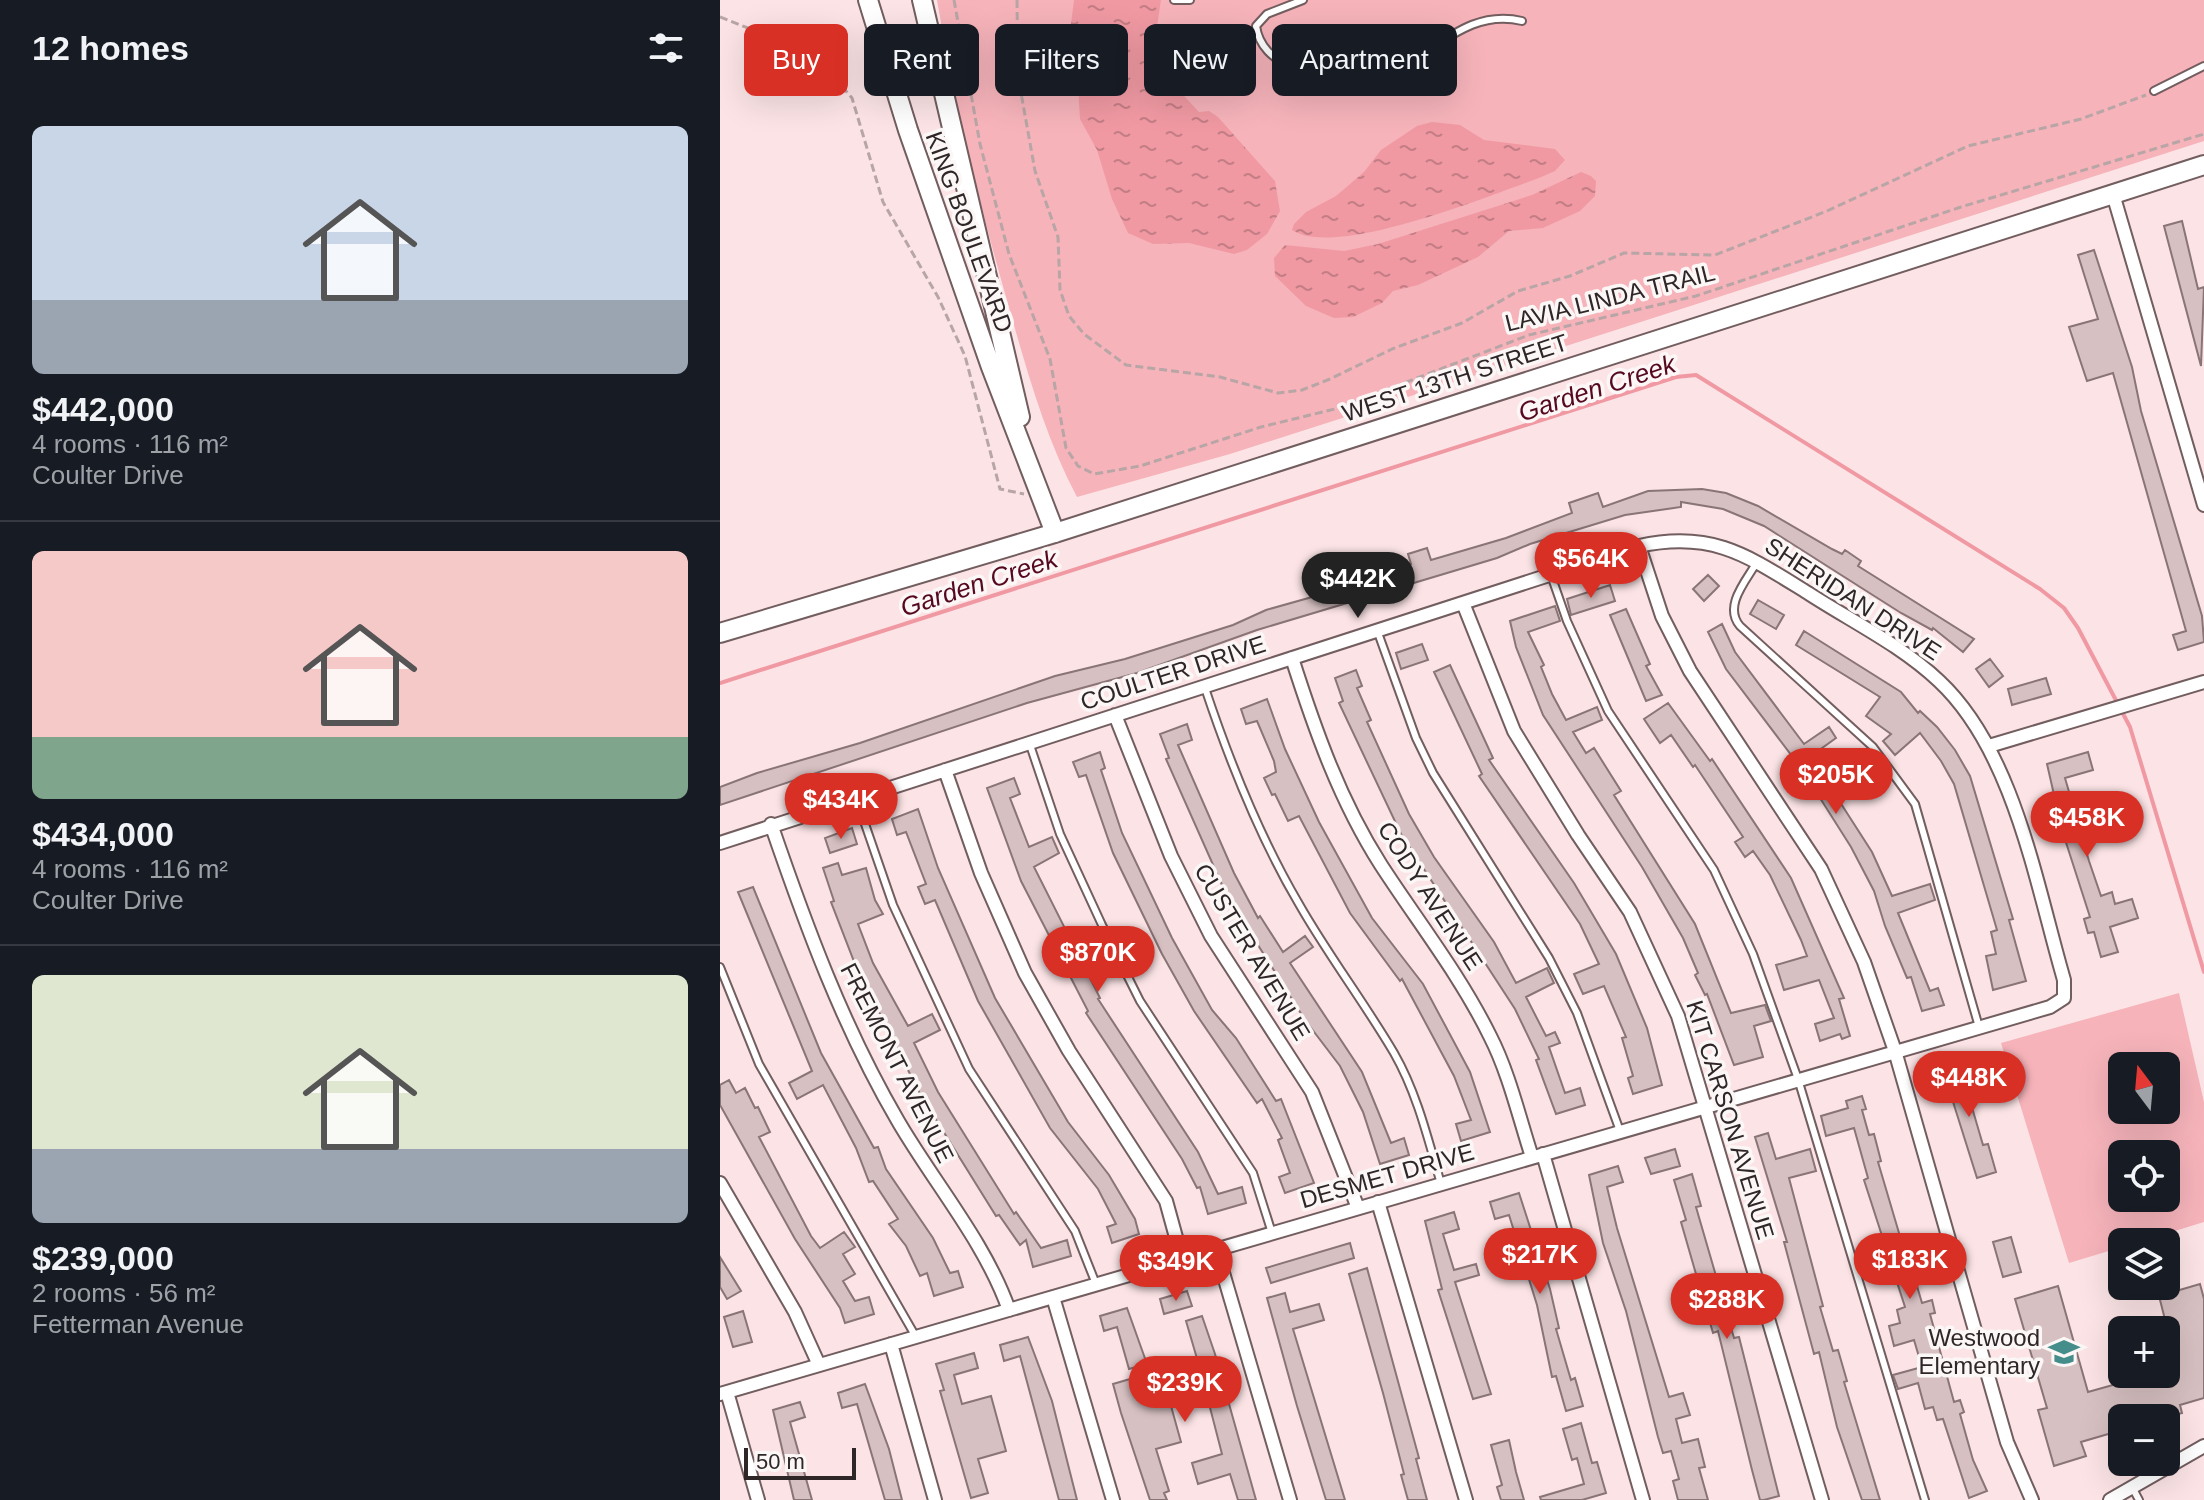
<!DOCTYPE html>
<meta charset="utf-8">
<style>
:root{--surface:#171b24;--page:#242831;--text:#f1f3f6;--muted:#9ea1a6;--line:#363941;--accent:#d93025}
body{margin:0;font-family:Helvetica,sans-serif;background:var(--page);color:var(--text);height:100vh;display:flex;flex-direction:column;font-size:30px;white-space:nowrap}
*{box-sizing:border-box;margin:0}
p{font-size:26px;color:var(--muted)}
.icon{flex:none;width:44px;height:44px;fill:none;stroke:currentColor;stroke-width:2;stroke-linecap:round;stroke-linejoin:round}
.map{position:relative;flex:1;overflow:hidden}
.drawer{display:flex;flex-direction:column;background:var(--surface);width:720px}
.drawer>*{flex:none}
.banner{position:absolute;left:24px;top:24px;width:760px;height:72px;display:flex;gap:16px}
.needle{width:52px;rotate:344deg}
.controls{position:absolute;left:1388px;top:1052px;display:grid;gap:16px}
.controls a{display:grid;place-items:center;width:72px;height:72px;border-radius:12px;background:var(--surface);box-shadow:0 8px 32px #0002;font-size:40px}
.scale{position:absolute;left:24px;bottom:20px;width:112px;box-sizing:border-box;padding-left:8px;border:4px solid #2f2627;border-top:0;font-size:22px;line-height:28px;white-space:nowrap;color:#2f2627;-webkit-text-stroke:6px #fcf7f7;paint-order:stroke}
.price{position:absolute;translate:-50% -68px;padding:0 18px;border-radius:28px;background:var(--accent);color:#fff;font-size:26px;line-height:52px;filter:drop-shadow(0 2px 4px #0008)}
.price::after{content:'';position:absolute;left:50%;top:48px;width:24px;height:18px;margin-left:-12px;background:inherit;clip-path:polygon(0 0,100% 0,50% 100%)}
.price.active{background:#222;color:#fff}
ul{padding:0;list-style:none}
li{display:grid;align-content:center;gap:16px;height:424px;padding:0 32px}
li+li{border-top:2px solid var(--line)}
li span{display:grid;place-items:center;height:248px;border-radius:12px;color:#555}
li>.icon{margin-inline-start:auto}
span .icon{width:144px;height:144px;fill:#fffc;stroke-width:1}
li b{font-size:34px}
h2{display:flex;justify-content:space-between;align-items:center;height:96px;padding:0 32px;font-size:34px}
.chip{padding:0 28px;border-radius:12px;background:var(--surface);box-shadow:0 8px 32px #0002;font-size:28px;line-height:72px}
.chip.active{background:var(--accent);color:#fff}
main{display:flex;flex:1;min-height:0}
.map>svg:first-child{display:block}
</style>
<main>
<section class="drawer">
<h2>12 homes<svg class="icon" aria-label="filters" viewBox="0 0 24 24"><path d="M4 7h16M4 17h16"/><circle cx="9" cy="7" r="2"/><circle cx="15" cy="17" r="2"/></svg></h2>
<ul>
<li><span style="background:linear-gradient(#c9d6e8 70%,#9aa5b1 0)"><svg class="icon" aria-label="home" viewBox="0 0 24 24"><path d="M3 11l9-7 9 7M6 9v11h12V9"/></svg></span><div><b>$442,000</b><p>4 rooms · 116 m²</p><p>Coulter Drive</p></div></li>
<li><span style="background:linear-gradient(#f6c9c9 75%,#7fa58c 0)"><svg class="icon" aria-label="home" viewBox="0 0 24 24"><path d="M3 11l9-7 9 7M6 9v11h12V9"/></svg></span><div><b>$434,000</b><p>4 rooms · 116 m²</p><p>Coulter Drive</p></div></li>
<li><span style="background:linear-gradient(#dfe7d0 70%,#9aa5b1 0)"><svg class="icon" aria-label="home" viewBox="0 0 24 24"><path d="M3 11l9-7 9 7M6 9v11h12V9"/></svg></span><div><b>$239,000</b><p>2 rooms · 56 m²</p><p>Fetterman Avenue</p></div></li>
</ul>
</section>
<div class="map">
<svg width="1484" height="1500" viewBox="0 0 1484 1500">
<defs>
<pattern id="water-ripples" width="26" height="14" patternUnits="userSpaceOnUse" patternTransform="scale(2)"><rect width="26" height="14" fill="#f099a3"/><path d="M2 4q2-2 4 0t4 0M15 11q2-2 4 0t4 0" fill="none" stroke="#c37d85"/></pattern>
</defs>
<rect width="100%" height="100%" fill="#fce4e6"/>
<path fill="#f6b3ba" fill-rule="evenodd" d="M217,0H1484V141L510,454L357,497C324,435 305,364 286,297C258,199 234,100 217,0Z
M1459,993L1484,1102V1222L1419,1242H1402V1247L1349,1263L1281,1043ZM1402,1066H1446V1110H1402ZM1402,1154H1446V1198H1402Z"/>
<path fill="url(#water-ripples)" d="M354,0H441L435,40L453,84L479,112L489,111L498,117L555,181L560,211L547,234L527,250L514,254L469,243L433,244L408,233L392,199L377,150L360,119L358,86L363,60L350,32Z
M712,122L740,125L764,140L835,149L845,160L835,171L819,178C770,195 616,259 572,230L574,224L586,212L616,196L644,172L661,150L697,126Z
M861,172L871,176L876,181L875,196L860,211L823,228L789,231L758,257L698,285L673,291L662,303L633,317L614,318L586,306L555,276L554,258L565,245L624,251L658,244L812,195Z"/>
<g fill="none" stroke-linecap="round" stroke-linejoin="round">
<path stroke="#f099a3" stroke-width="4" d="M0,683L956,377L976,375L1320,589L1344,608L1358,628L1410,727L1484,972"/>
</g>
<path fill="#d7c0c2" stroke="#897476" stroke-width="2" d="M1462,221L1478,289L1484,287L1481,366L1444,226Z
M1374,250L1412,367L1421,411L1482,616L1484,642L1458,650L1453,635L1466,631L1393,373L1367,381L1349,327L1378,319L1358,255Z
M982,489L1006,493L1038,506L1112,549L1122,554L1125,550L1141,561L1138,566L1254,639L1243,652L1213,628L1212,630L1181,613L1044,526L1003,509L961,502V507L905,515L810,544L777,558L537,630L417,673L307,703L0,805V787L37,773L140,743L335,676L405,659L513,625L546,610L656,579L684,569L691,564L688,554L707,548L711,560L786,538L852,513L849,503L878,493L883,507L928,491Z
M988,575L999,586L984,601L973,589Z
M890,585L895,601L851,615L847,599Z
M1038,600L1064,615L1056,629L1030,614Z
M835,606L840,621L808,632L824,665L821,667L832,694L846,720L877,707L882,720L853,732L866,753L874,748L901,791L894,795L975,924L1011,1013L1045,1005L1051,1021L1034,1026L1043,1057L1014,1065L987,994L985,995L975,975L978,973L963,938L922,867L823,715L796,647L790,621Z
M906,609L930,664L926,666L942,695L926,701L890,615Z
M1002,624L1015,652L1084,744L1109,727L1116,738L1098,751L1117,779L1109,785L1152,852L1172,896L1210,884L1215,900L1178,913L1210,991L1218,988L1224,1005L1202,1011L1191,977L1187,978L1165,926L1154,891L1131,847L1081,768L1006,669L988,632Z
M1084,631L1181,692L1198,713L1200,711L1217,727L1235,750L1250,776L1293,919L1289,920L1306,981L1273,990L1266,956L1276,954L1271,932L1277,930L1234,784L1221,761L1200,733L1175,755L1163,741L1171,734L1146,716L1160,697L1076,645Z
M702,644L708,660L681,669L676,653Z
M1270,659L1283,676L1269,687L1256,669Z
M730,665L773,758L769,760L854,883L896,954L927,1028L942,1085L913,1094L908,1078L913,1076L902,1038L906,1037L884,986L863,994L854,974L879,964L860,924L759,776L762,774L714,672Z
M636,670L642,686L637,688L651,720L647,722L689,814L714,857L774,942L796,983L827,968L834,983L806,997L826,1036L835,1032L840,1043L829,1047L845,1093L860,1088L865,1105L836,1114L816,1060L819,1059L795,1009L681,834L619,703L623,701L615,678Z
M1326,678L1331,694L1292,705L1288,689Z
M547,699L565,749L599,822L652,918L703,984L750,1072L770,1132L741,1141L736,1124L751,1120L734,1076L682,979L680,981L630,913L579,816L568,821L555,794L552,795L544,778L556,772L554,761L537,721L526,724L521,709Z
M948,703L990,761L992,759L1071,878L1124,998L1119,999L1130,1036L1122,1039L1120,1034L1100,1041L1095,1024L1114,1018L1099,980L1064,990L1056,965L1087,956L1081,940L1050,875L1033,851L1025,857L1015,842L1023,837L975,765L973,767L951,735L940,743L924,719Z
M467,724L472,740L458,745L514,873L538,918L540,916L563,952L585,936L593,947L570,963L642,1072L671,1143L684,1138L689,1155L660,1164L643,1112L620,1066L585,1020L506,894L446,759L449,758L440,734Z
M380,752L385,768L381,770L402,833L452,938L492,1010L516,1038L556,1101L561,1099L594,1183L565,1193L559,1177L570,1173L558,1140L562,1138L542,1099L537,1103L474,1011L442,954L393,853L366,775L359,777L353,762Z
M1368,752L1373,770L1345,778L1369,861L1381,896L1392,892L1395,904L1412,899L1418,918L1390,927L1398,952L1381,957L1374,932L1368,933L1364,919L1370,917L1342,830L1327,764Z
M294,778L300,794L290,798L309,847L332,837L339,853L314,867L380,998L378,999L478,1152L498,1194L522,1187L526,1203L488,1214L480,1187L477,1188L462,1159L366,1013L368,1011L301,881L267,788Z
M198,809L218,868L275,998L348,1122L389,1175L415,1219L419,1234L392,1243L387,1227L396,1224L378,1189L330,1128L258,1001L215,900L205,904L198,887L206,884L186,832L177,835L172,819Z
M132,828L137,844L110,853L105,838Z
M118,863L122,875L146,868L155,900L163,914L138,924L153,963L188,1026L212,1014L220,1030L194,1043L218,1092L294,1214L296,1212L321,1248L347,1240L351,1256L313,1267L306,1240L300,1245L279,1215L276,1216L200,1094L135,964L111,902L114,901L103,868Z
M33,887L101,1053L154,1148L158,1147L166,1169L213,1238L230,1273L238,1271L243,1287L214,1296L207,1273L200,1276L186,1246L169,1224L178,1219L153,1181L149,1182L136,1148L103,1085L77,1099L69,1083L92,1071L18,892Z
M1249,1063L1255,1084L1246,1087L1263,1145L1268,1144L1276,1172L1257,1178L1223,1070Z
M9,1080L16,1093L25,1088L35,1108L38,1107L50,1132L39,1137L91,1236L100,1248L124,1232L135,1247L123,1254L135,1274L123,1281L135,1301L149,1297L154,1314L125,1323L120,1308L75,1239L0,1105V1085Z
M1142,1096L1146,1109L1142,1110L1149,1135L1154,1134L1161,1161L1158,1162L1187,1260L1189,1259L1202,1303L1212,1300L1215,1313L1210,1314L1234,1402L1240,1400L1244,1412L1240,1414L1253,1460L1267,1491L1249,1498L1223,1419L1217,1420L1213,1407L1205,1409L1198,1383L1178,1389L1173,1375L1202,1367L1194,1340L1174,1346L1169,1326L1180,1323L1177,1310L1185,1307L1144,1180L1148,1178L1134,1128L1106,1136L1101,1116L1128,1108L1126,1101Z
M1048,1133L1056,1159L1090,1149L1096,1171L1069,1178L1103,1306L1100,1307L1113,1351L1118,1350L1127,1381L1124,1382L1160,1500H1142L1117,1427L1099,1352L1094,1354L1064,1242H1067L1035,1137Z
M955,1149L960,1166L931,1174L925,1158Z
M898,1166L903,1182L887,1187L897,1228L949,1397L963,1393L970,1415L956,1419L962,1443L978,1439L985,1467L979,1468L988,1500H958L953,1481L959,1479L951,1451L943,1453L938,1437L906,1311L883,1243L869,1175Z
M972,1174L981,1206L976,1207L1014,1338L1019,1337L1059,1496L1044,1500H1040L1032,1470L998,1331L993,1333L961,1222L966,1220L954,1180Z
M799,1193L830,1289L839,1328L836,1329L851,1380L855,1378L863,1406L846,1411L836,1376L832,1377L817,1305L789,1215L775,1219L770,1202Z
M734,1212L739,1229L723,1234L734,1270L756,1264L759,1275L735,1282L771,1394L753,1399L718,1290L722,1289L705,1221Z
M1291,1237L1301,1272L1283,1277L1273,1242Z
M630,1243L634,1258L551,1283L546,1268Z
M0,1257L21,1291L7,1299L0,1287Z
M647,1268L699,1458L696,1459L707,1500H688L681,1475L684,1474L663,1393L629,1274Z
M1480,1284L1484,1299V1398L1460,1405L1462,1413L1443,1418H1402V1430L1361,1442L1366,1456L1334,1466L1318,1410L1327,1408L1295,1299L1338,1286L1368,1392L1432,1374H1446V1370L1457,1367L1439,1296Z
M467,1291L472,1306L444,1314L440,1299Z
M565,1293L570,1312L599,1304L604,1320L573,1329L625,1500H606L577,1406L547,1298Z
M407,1308L427,1364L409,1369L397,1327L384,1331L380,1316Z
M23,1311L32,1342L13,1347L4,1317Z
M482,1316L495,1354L536,1500H518L510,1474L478,1484L472,1463L502,1454L487,1396L451,1406L461,1442L436,1449L449,1491L444,1493L447,1500H430L401,1413L393,1384L410,1379L415,1397L483,1379L466,1321Z
M308,1337L332,1401L357,1500H339L300,1356L284,1361L280,1345Z
M254,1353L258,1368L234,1375L242,1404L271,1396L286,1451L258,1459L268,1493L251,1498L220,1391L224,1390L216,1364Z
M145,1384L169,1449L182,1500H165L137,1404L122,1408L118,1393Z
M80,1402L85,1417L70,1422L92,1500H74L53,1410Z
M861,1423L872,1463L877,1462L886,1493L862,1500H821L820,1497L864,1484L857,1458L852,1460L843,1429Z
M789,1440L796,1472L804,1500H781L777,1487L782,1485L771,1445Z"/>
<g fill="none" stroke-linecap="round" stroke-linejoin="round">
<g stroke="#725d5f" stroke-width="10">
<path id="lane" d="M454,0H470
M583,0L547,14L536,26C539,47 553,58 570,67C682,127 716,0 802,21
M1434,91L1484,66
M1037,562C1026,581 1003,606 1020,626L1153,747L1195,804L1259,1027
M831,575L847,621L888,711L994,870L1033,954L1078,1079L1205,1500
M657,630L696,738L713,773L829,958L857,1013L900,1131
M485,688C510,763 539,836 579,904C608,955 644,1002 674,1053C697,1093 708,1139 721,1184
M310,745L340,834L382,925L420,1001L533,1173L552,1233
M136,798L173,905L249,1069L355,1231L376,1284
M0,967L39,1064L196,1337
M1412,1487L1419,1500"/>
</g>
<g stroke="#725d5f" stroke-width="16">
<path id="street" d="M1393,194L1484,505
M919,546L942,616L970,671L1101,869L1144,962L1175,1051L1287,1442L1312,1500
M743,603L794,731L858,835L910,912L958,1016L1102,1500
M572,658C595,730 620,801 661,865C698,922 740,975 770,1036C789,1073 799,1117 812,1157
M395,715L451,856L491,936L592,1092L638,1208
M1269,746L1484,682
M225,770L261,873L305,973L349,1051L446,1201L462,1259
M51,824C86,926 123,1027 178,1121C214,1183 265,1242 289,1310
M0,843L919,546C993,530 1028,556 1088,593C1131,621 1181,645 1219,681C1294,751 1316,884 1344,980V998L1330,1007L0,1394
M823,1154L923,1500
M0,1183L75,1312L99,1365
M658,1202L746,1500
M496,1249L570,1500
M333,1297L393,1500
M171,1344L215,1500
M7,1392L38,1500
M1390,1500L1484,1446"/>
</g>
<g stroke="#725d5f" stroke-width="22">
<path id="secondary" d="M148,0L188,130L271,367L335,533
M202,0L300,417
M0,633L335,533L1484,165"/>
</g>
<path stroke="#b8a5a6" stroke-width="3" stroke-dasharray="8 4" stroke-linecap="butt" d="M234,0L260,144L289,254L330,359L346,448L358,466L374,474L420,466L541,427L619,408L809,335L976,296L1241,207L1484,134
M297,0L298,76L315,171L338,237L340,290L349,316L364,334L406,365L500,377L558,393L582,390L610,379L672,349L742,323L798,291L850,276L904,253L995,255L1107,211L1248,146L1361,119L1426,95
M0,17L94,54L132,98L163,202L218,297L245,356L280,489L304,494"/>
<use href="#lane" stroke="#fff" stroke-width="6"/>
<use href="#street" stroke="#fff" stroke-width="12"/>
<use href="#secondary" stroke="#fff" stroke-width="18"/>
</g>
<defs>
<g id="school-bare" transform="scale(2.4)"><path d="M0-5L7-2L0 1L-7-2ZM-4 1L0 2.5L4 1V4Q0 6-4 4Z" fill="#458d8a" stroke="#fcf7f7" stroke-width="2.5" paint-order="stroke"/></g>
</defs>
<g fill-rule="evenodd">
<use href="#school-bare" x="1344" y="1352"/>
</g>
<g text-anchor="middle" stroke-width="7" stroke-linejoin="round" paint-order="stroke">
<g font-size="24" fill="#2f2627" stroke="#fcf7f7">
<text transform="translate(249 232) rotate(70)" y="8">KING BOULEVARD</text>
<text transform="translate(890 298) rotate(-14)" y="8">LAVIA LINDA TRAIL</text>
<text transform="translate(735 378) rotate(-18)" y="8">WEST 13TH STREET</text>
<text transform="translate(1133 599) rotate(33)" y="8">SHERIDAN DRIVE</text>
<text transform="translate(453 673) rotate(-18)" y="8">COULTER DRIVE</text>
<text transform="translate(710 896) rotate(57)" y="8">CODY AVENUE</text>
<text transform="translate(532 952) rotate(59)" y="8">CUSTER AVENUE</text>
<text transform="translate(177 1063) rotate(63)" y="8">FREMONT AVENUE</text>
<text transform="translate(1010 1120) rotate(73)" y="8">KIT CARSON AVENUE</text>
<text transform="translate(667 1176) rotate(-16)" y="8">DESMET DRIVE</text>
</g>
<g font-size="24" fill="#2f2627" stroke="#fcf7f7" text-anchor="end">
<text x="1320" y="1346">Westwood<tspan x="1320" dy="28">Elementary</tspan></text>
</g>
<g font-size="26" font-style="italic" fill="#56081e" stroke="#fcf7f7">
<text transform="translate(877 388) rotate(-18)" y="9">Garden Creek</text>
<text transform="translate(259 583) rotate(-18)" y="9">Garden Creek</text>
</g>
</g>
</svg>
<div class="controls">
<a><svg class="needle" viewBox="-14 -14 28 28"><path d="M0-13l5 13h-10z" fill="#e53935"/><path d="M0 13l5-13h-10z" fill="#9ea1a6"/></svg></a>
<a><svg class="icon" aria-label="locate" viewBox="0 0 24 24"><circle cx="12" cy="12" r="6"/><path d="M12 2v4M12 18v4M2 12h4M18 12h4"/></svg></a>
<a><svg class="icon" aria-label="layers" viewBox="0 0 24 24"><path d="M12 4l9 5-9 5-9-5zM3 14l9 5 9-5"/></svg></a>
<a>+</a>
<a>−</a>
</div>
<div class="scale">50 m</div>
<b class="price" style="left:871px;top:600px">$564K</b>
<b class="price active" style="left:638px;top:620px">$442K</b>
<b class="price" style="left:1116px;top:816px">$205K</b>
<b class="price" style="left:121px;top:841px">$434K</b>
<b class="price" style="left:1367px;top:859px">$458K</b>
<b class="price" style="left:378px;top:994px">$870K</b>
<b class="price" style="left:1249px;top:1119px">$448K</b>
<b class="price" style="left:820px;top:1296px">$217K</b>
<b class="price" style="left:1190px;top:1301px">$183K</b>
<b class="price" style="left:456px;top:1303px">$349K</b>
<b class="price" style="left:1007px;top:1341px">$288K</b>
<b class="price" style="left:465px;top:1424px">$239K</b>
<div class="banner">
<a class="chip active">Buy</a>
<a class="chip">Rent</a>
<a class="chip">Filters</a>
<a class="chip">New</a>
<a class="chip">Apartment</a>
</div>
</div>
</main>
